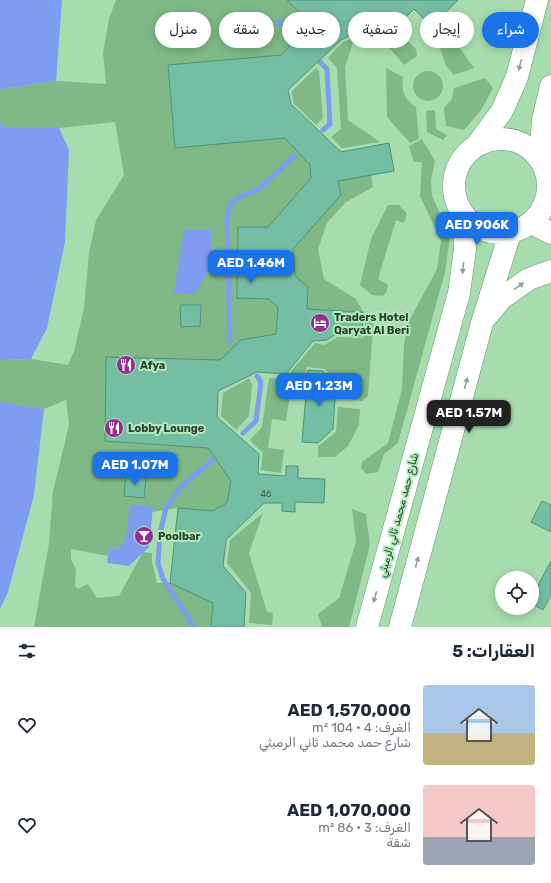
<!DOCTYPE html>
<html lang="ar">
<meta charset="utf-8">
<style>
:root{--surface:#fff;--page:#f6f6f7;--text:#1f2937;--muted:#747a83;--accent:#1a73e8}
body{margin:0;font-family:Rubik,Cairo,sans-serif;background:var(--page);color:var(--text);direction:rtl;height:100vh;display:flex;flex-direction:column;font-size:15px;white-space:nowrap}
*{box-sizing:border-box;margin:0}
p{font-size:13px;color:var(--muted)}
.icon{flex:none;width:22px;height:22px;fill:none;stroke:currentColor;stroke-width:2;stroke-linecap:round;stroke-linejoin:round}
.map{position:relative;height:627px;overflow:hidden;direction:ltr}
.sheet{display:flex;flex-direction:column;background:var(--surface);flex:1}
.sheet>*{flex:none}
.banner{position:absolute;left:12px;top:12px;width:527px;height:36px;direction:rtl;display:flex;gap:8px}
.fabs{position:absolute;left:495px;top:571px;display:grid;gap:8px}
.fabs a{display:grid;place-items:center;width:44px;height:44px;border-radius:50%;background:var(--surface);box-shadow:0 2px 10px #0003;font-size:20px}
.price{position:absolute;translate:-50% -34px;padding:0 9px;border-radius:8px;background:var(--accent);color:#fff;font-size:13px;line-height:26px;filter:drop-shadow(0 1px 2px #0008)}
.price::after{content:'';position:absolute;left:50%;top:24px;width:12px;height:9px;margin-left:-6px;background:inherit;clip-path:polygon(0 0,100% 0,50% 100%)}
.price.selected{background:#222;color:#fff}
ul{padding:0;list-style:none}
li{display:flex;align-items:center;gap:12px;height:100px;padding:0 16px}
li span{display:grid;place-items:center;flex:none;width:112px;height:80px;border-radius:4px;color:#555}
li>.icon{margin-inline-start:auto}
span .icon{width:48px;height:48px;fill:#fffc;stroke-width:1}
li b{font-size:17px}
h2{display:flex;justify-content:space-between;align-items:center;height:48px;padding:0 16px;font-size:17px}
.tag{padding:0 14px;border-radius:18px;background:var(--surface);box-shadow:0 2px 10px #0003;font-size:14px;line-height:36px}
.tag.selected{background:var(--accent);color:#fff}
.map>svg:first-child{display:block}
</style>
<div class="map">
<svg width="551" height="627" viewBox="0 0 551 627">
<rect width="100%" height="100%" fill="#a7ddae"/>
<path fill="#7eb987" d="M116,0H287L299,12L301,32L282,55L168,65L175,147L285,138L310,165L311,178L268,227H238L237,298L268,299L278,307L276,334L241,340L220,360L106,358L105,441L208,448L231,481L227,503L212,511L178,508L153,512V507L118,549L109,548L108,556L71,549V559L76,569L75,586L78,589L88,584L97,598L119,596L143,552L152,553V562L157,583H170L213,603L211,627H34L49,543L53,491L69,425L66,400L44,409L0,402V360L31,359L68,365L74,351L84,308L89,253L96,220L124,175L115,122L59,128H4L0,122V89L56,81L106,84L103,53L109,19Z
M441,22L474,68L454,75L446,66L434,29Z
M397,31L416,49L417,56L404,65L386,44Z
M355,37L345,67L348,120L380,142L342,148L331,137L341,129L337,68L328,58L343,42Z
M316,68L319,71L323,118L316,125L293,103L292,91Z
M386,68L403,77C401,92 404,98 416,107L419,139L410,143L387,117Z
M413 86a15 15 0 1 1 30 0a15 15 0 1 1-30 0Z
M485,78L493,88L481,110L464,130L446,126L444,108L452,99L454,88Z
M435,110L436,129L447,135L443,140L427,132L426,111Z
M422,139L435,161L431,180L432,196L450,237L445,272L398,443L384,454L378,472L366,474L361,468L362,462L388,443L402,389L404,345L409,321L437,269L441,241L420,196L422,162H414L409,146Z
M371,175L373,187L346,202L327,223L318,249L324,279L356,299L363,312L307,309L295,276L293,249L341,195L338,181Z
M388,205H399L407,214L404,223L396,220L378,279L388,285L386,293L383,296L372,295L360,285L371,239Z
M366,314L374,315L368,396L362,401L353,400L324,369L307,367L305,380L285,378L315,343L324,345L338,337L363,338Z
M249,378L252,384L249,416L236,430L221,416L223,393Z
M269,378L292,381L286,421L272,419L268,448L284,450L281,473L261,470L263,453L250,440L262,427Z
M338,407L360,409L359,425L348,446L335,457H318V446L336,432Z
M352,509L366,514L370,545L349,627H322L318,614L339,598L356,542Z
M263,513L249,553L267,612L273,613L272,625L249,623L251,593L227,563L230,540Z"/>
<path fill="#7f9cf1" d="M0,0H62L56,81L0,89Z
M0,122L4,128H59L69,150L65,242L47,328L31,359L0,360Z
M184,230H211V266L195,294L174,293Z
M0,402L44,409L34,495L8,592L0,609Z
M130,505L153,507L149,547L129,566L107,563L109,548L118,549L126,539Z"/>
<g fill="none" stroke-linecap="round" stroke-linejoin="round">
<path stroke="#7f9cf1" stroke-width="5" d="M278,21L294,37
M320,62L327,69L330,124L323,130
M230,342L227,217L230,204L240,197L259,189L294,156
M243,433L256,421L261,382L257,376
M194,627L163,579L158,563L160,534L166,508L181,487L212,460"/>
</g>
<path fill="#74bea3" stroke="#4a947a" d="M287,0H458L431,26L414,9L384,38L356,33L341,40L288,90L291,104L341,152L389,143L394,171L338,181L341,195L293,249L295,276L308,287L307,309L363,312L362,336L336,334L327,340L313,341L286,374L257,372L218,391L217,417L259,454L258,474L286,476V466H298V478L325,479L324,503L295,502V512L282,511V503H264L226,540L223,566L246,593L244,627H211L213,603L170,583L178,508L212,511L227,503L231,481L208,448L105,441L106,357L220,360L241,340L276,334L278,307L268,299L237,298L238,227H268L311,178L310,165L285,138L175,148L168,65L282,55L301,32L299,12Z
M180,305H201L200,326L181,327Z
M308,370L323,371L336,385L333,429L318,443L302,442Z
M126,475L146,477L144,498L124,496Z
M542,501L551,505V532L531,522Z
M551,561V595L543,610L532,604V597Z"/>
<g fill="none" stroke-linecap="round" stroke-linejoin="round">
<g stroke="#63976c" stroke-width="23">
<path id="secondary" d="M454 186a47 47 0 1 1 94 0a47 47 0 1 1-94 0Z
M477,145L502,111L517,77L537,0
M540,160L543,120L551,86
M531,223L551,233
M486,317L502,298L529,279L551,271
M367,627L459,293L465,249L463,215
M400,627L482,323L510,233"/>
</g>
<use href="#secondary" stroke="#fff" stroke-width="22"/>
</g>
<defs><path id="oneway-solid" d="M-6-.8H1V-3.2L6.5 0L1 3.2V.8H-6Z"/></defs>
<g fill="#94a096">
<use href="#oneway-solid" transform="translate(520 65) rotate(104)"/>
<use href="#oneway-solid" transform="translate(463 268) rotate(96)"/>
<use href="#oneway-solid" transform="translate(519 286) rotate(-36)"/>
<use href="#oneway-solid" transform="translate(466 383) rotate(-75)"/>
<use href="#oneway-solid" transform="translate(417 562) rotate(-75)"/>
<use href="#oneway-solid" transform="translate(375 597) rotate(105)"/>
</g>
<defs>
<g id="hotel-disc" transform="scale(1)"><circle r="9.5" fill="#952e93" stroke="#b3eabb"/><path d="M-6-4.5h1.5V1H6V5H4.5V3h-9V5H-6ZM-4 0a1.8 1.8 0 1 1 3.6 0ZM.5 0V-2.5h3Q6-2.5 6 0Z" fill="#fff"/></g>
<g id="restaurant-disc" transform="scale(1)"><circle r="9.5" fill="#952e93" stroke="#b3eabb"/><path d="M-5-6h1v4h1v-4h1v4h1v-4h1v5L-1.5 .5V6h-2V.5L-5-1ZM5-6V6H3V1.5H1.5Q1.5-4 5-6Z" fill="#fff"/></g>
<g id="bar-disc" transform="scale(1)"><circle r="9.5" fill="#952e93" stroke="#b3eabb"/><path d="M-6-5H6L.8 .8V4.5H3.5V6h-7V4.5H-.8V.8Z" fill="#fff"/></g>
</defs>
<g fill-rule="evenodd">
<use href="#hotel-disc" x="320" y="323"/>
<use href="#restaurant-disc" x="126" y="365"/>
<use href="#restaurant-disc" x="114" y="428"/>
<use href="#bar-disc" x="144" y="536"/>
</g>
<g text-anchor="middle" stroke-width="4" stroke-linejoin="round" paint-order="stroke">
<g font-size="9" fill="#3c604a">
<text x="266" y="497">46</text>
</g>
<g font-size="11" font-weight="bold" fill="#2a402d" stroke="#b3eabb" text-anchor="start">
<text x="334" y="321">Traders Hotel<tspan x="334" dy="13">Qaryat Al Beri</tspan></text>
<text x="140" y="369">Afya</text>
<text x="128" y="432">Lobby Lounge</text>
<text x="158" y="540">Poolbar</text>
</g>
<g font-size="11" fill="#2a402d" stroke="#b3eabb">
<text transform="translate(398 515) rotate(-75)" y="4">شارع حمد محمد ثاني الرميثي</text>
</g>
</g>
</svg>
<div class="fabs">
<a><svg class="icon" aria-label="locate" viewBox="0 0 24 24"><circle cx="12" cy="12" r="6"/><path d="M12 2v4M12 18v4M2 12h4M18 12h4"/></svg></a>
</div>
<b class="price" style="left:477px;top:246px">AED 906K</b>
<b class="price" style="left:251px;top:284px">AED 1.46M</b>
<b class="price" style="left:319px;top:407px">AED 1.23M</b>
<b class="price selected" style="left:469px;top:434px">AED 1.57M</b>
<b class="price" style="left:135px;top:486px">AED 1.07M</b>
<div class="banner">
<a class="tag selected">شراء</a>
<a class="tag">إيجار</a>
<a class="tag">تصفية</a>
<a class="tag">جديد</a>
<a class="tag">شقة</a>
<a class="tag">منزل</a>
</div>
</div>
<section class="sheet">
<h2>العقارات: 5<svg class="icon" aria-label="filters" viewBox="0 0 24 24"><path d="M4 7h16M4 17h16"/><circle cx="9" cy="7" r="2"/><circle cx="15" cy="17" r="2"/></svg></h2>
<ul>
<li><span style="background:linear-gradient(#a9c7e8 60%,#c2b280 0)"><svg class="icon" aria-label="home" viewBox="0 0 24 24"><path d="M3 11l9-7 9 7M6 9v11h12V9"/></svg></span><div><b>AED 1,570,000</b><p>الغرف: 4 · 104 m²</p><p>شارع حمد محمد ثاني الرميثي</p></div><svg class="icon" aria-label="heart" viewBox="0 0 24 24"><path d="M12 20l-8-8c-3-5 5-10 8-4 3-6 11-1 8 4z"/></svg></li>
<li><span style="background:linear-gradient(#f6c9c9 65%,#9aa5b1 0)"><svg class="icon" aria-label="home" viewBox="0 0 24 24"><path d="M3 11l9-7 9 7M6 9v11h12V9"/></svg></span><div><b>AED 1,070,000</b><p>الغرف: 3 · 86 m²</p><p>شقة</p></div><svg class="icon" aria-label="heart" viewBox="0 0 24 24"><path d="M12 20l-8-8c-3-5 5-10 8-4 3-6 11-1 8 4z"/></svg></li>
</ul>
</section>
